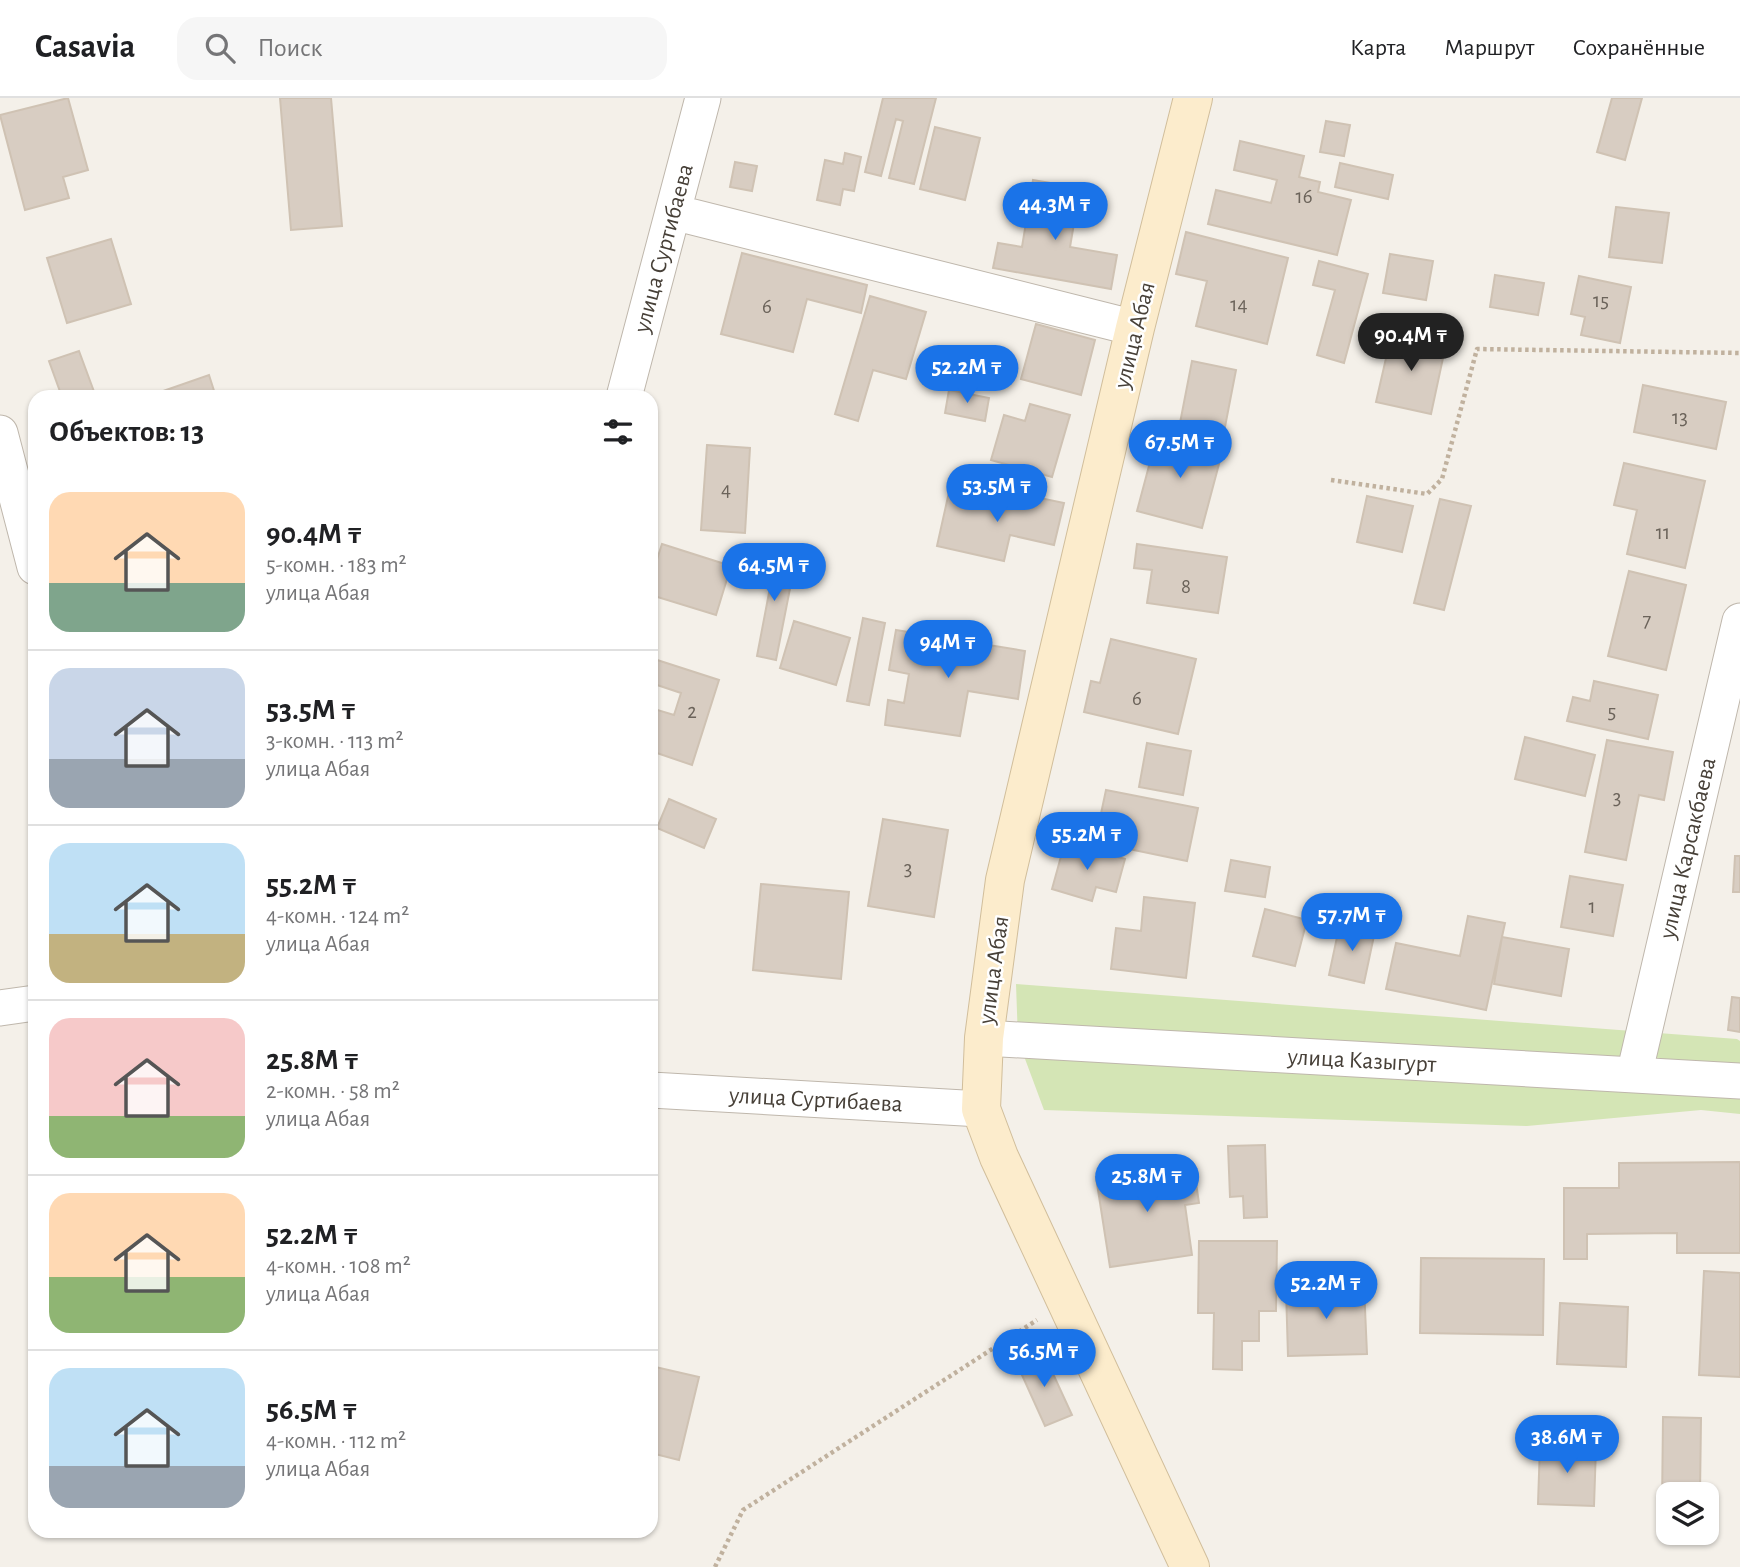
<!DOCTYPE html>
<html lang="ru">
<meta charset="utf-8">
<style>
:root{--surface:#fff;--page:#f6f6f6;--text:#202124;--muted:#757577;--line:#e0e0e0;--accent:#1a73e8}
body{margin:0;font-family:"Alegreya Sans",sans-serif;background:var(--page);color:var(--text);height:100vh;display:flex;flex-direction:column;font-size:26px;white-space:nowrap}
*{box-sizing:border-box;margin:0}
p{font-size:23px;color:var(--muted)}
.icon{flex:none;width:38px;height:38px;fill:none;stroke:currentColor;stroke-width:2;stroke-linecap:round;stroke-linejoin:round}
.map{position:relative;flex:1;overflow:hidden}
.side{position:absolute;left:28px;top:292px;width:630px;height:1148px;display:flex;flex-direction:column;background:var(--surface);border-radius:21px;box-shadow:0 2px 5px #0004}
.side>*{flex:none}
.tools{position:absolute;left:1656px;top:1384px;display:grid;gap:14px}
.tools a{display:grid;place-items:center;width:63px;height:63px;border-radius:14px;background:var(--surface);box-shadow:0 2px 5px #0004;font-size:35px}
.price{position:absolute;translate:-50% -60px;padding:0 16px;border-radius:24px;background:var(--accent);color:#fff;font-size:23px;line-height:46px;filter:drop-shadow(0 2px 4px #0008)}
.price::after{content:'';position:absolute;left:50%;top:42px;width:21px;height:16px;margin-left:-10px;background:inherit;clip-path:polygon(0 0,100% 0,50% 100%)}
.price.active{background:#222;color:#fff}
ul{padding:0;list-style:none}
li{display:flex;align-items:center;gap:21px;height:175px;padding:0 21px}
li+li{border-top:2px solid var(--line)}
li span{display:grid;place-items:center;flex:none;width:196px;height:140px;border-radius:21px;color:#555}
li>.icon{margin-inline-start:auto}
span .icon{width:84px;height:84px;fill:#fffc;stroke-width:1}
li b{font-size:30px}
h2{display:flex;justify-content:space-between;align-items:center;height:84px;padding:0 21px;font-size:30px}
header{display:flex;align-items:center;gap:42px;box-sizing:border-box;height:98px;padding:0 35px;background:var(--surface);border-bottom:2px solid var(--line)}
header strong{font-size:33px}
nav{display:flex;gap:38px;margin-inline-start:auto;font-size:24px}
.search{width:490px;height:63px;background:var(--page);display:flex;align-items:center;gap:18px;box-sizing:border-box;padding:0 24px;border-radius:21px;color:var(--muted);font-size:26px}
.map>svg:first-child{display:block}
</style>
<header>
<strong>Casavia</strong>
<div class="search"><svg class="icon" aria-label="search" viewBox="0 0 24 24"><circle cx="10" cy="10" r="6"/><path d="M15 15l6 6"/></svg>Поиск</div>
<nav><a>Карта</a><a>Маршрут</a><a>Сохранённые</a></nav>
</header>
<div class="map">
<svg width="1740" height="1469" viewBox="0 0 1740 1469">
<rect width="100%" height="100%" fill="#f4f0e9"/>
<path fill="#d4e5b5" d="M1016,886L1737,941L1740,943V1016L1701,1012L1527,1028L1044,1012L1018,942Z"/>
<path fill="#d8cdc2" stroke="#cfc2b3" stroke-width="2" d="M68,0L88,72L63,79L69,100L25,112L0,17Z
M280,0H331L342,128L291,132Z
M883,0H936L914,86L889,80L903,23L896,21L881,78L865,74Z
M1612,0H1642L1625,62L1597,54Z
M1326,23L1350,27L1344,58L1320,54Z
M935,29L980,40L965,102L920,91Z
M1240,43L1304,58L1299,79L1320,84L1318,94L1351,102L1337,157L1208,126L1216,92L1271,105L1277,82L1234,72Z
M845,55L861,59L854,93L843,91L840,107L817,102L825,62L843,66Z
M735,64L757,68L752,93L730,89Z
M1340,65L1393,77L1388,101L1335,89Z
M1033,82L1080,90L1070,149L1117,157L1111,191L993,170L998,145L1022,149Z
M1616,109L1669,115L1662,165L1609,159Z
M1186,134L1288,160L1267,246L1196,228L1207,183L1176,176Z
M111,141L131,206L67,225L47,160Z
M742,155L867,187L861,215L807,201L793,254L721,236Z
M1390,156L1433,163L1426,202L1383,195Z
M1319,163L1368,176L1344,265L1317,257L1335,192L1313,187Z
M1495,177L1544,185L1538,217L1490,209Z
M1579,178L1631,189L1620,245L1581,237L1585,219L1571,216Z
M870,198L926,214L906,281L873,272L858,323L835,316Z
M1036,226L1095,242L1081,297L1021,281Z
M1392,234L1446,246L1431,316L1376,304Z
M79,253L96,299H62L49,263Z
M1192,263L1236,272L1224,334L1180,325Z
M209,277L216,299H146Z
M1643,287L1726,304L1716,351L1634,334Z
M949,292L989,300L985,323L945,315Z
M505,295L524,299H504Z
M1030,306L1070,317L1052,379L991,362L1004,317L1025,323Z
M1158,334L1223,351L1202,430L1137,413Z
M707,347L750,350L745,435L701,432Z
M1624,365L1705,383L1685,470L1627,456L1637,412L1614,407Z
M949,394L1013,408L1016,395L1064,405L1054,447L1010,437L1004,463L937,448Z
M1367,398L1413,408L1402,454L1357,444Z
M1440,401L1471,408L1444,512L1414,505Z
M662,446L731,468L716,517L651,497V480Z
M1137,446L1227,459L1218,515L1147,505L1152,472L1134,470Z
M756,458L795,465L776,562L757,558L772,479L753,476Z
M1629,473L1686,487L1666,572L1608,558Z
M863,520L885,525L869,607L847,603Z
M794,523L850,540L836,587L780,570Z
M896,532L1025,553L1018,601L968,593L960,638L885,627L888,602L904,605L909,576L889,572Z
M1111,541L1196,561L1178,636L1084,614L1091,583L1100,585Z
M651,560L719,582L692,667L651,653V610L674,617L681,595L651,585Z
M1594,583L1658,597L1648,641L1567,623L1573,599L1590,603Z
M1525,639L1595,657L1585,698L1515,681Z
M1607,642L1673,654L1664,702L1639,697L1626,762L1585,754Z
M1147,645L1191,653L1183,697L1139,689Z
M1106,692L1198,710L1187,763L1095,744Z
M669,701L716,721L704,750L657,730Z
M883,721L948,732L934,819L868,808Z
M1065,744L1125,761L1116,794L1096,789L1092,803L1052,791Z
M1735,758H1740V794H1733Z
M1231,762L1270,769L1265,799L1225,793Z
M1570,778L1623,787L1613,838L1561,829Z
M761,786L849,794L841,881L753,872Z
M1144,799L1195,805L1186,880L1111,871L1116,830L1141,833Z
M1265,811L1307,822L1295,868L1253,858Z
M1468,818L1505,825L1486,912L1386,891L1396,845L1460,858Z
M1340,825L1375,833L1364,885L1329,877Z
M1502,839L1569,851L1561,898L1494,886Z
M1732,899L1740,900V934L1728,932Z
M1265,1047L1267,1119L1244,1120L1243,1098L1230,1099L1228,1048Z
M1740,1064V1155H1677V1135L1587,1136V1161H1564V1090H1619V1065Z
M1193,1065L1199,1105L1185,1107L1192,1157L1110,1169L1096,1079Z
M1199,1143H1277L1276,1213H1259V1243H1242V1272L1213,1271L1214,1215H1198Z
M1421,1160L1544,1161L1543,1237L1420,1235Z
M1704,1173L1740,1175V1279L1699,1277Z
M1364,1188L1367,1256L1288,1258L1286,1191Z
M1560,1205L1628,1209L1626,1269L1557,1266Z
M1043,1254L1072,1317L1045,1328L1017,1266Z
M651,1268L699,1279L679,1362L651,1355Z
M1663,1319L1701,1320L1700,1396H1668V1411L1662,1410Z
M1540,1347L1596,1349L1594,1408L1538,1406Z"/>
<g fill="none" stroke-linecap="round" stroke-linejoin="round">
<g stroke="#bfb7ac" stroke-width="37">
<path id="street" d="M673,114L1135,230
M624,299L703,0
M0,335L35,469
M0,910L35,905
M984,940L1740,983
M1634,977L1740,523
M651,992L981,1011"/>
</g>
<g stroke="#d1be9b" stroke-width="40">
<path id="secondary" d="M1190,1469L999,1059L981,1011L984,940L1005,782L1135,230L1193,0"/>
</g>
<path stroke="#c0b19e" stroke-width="4.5" stroke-dasharray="3.5 3.5" stroke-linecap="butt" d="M1331,382L1427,396L1442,381L1477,251L1740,255
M715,1469L743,1412L1037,1222"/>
<use href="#street" stroke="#fff" stroke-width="35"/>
<use href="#secondary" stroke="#fceccc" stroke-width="38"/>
</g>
<g text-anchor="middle" stroke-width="5" stroke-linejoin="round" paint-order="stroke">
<g font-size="21" fill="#6b635a">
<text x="1304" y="105">16</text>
<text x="1601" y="209">15</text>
<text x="1239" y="213">14</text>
<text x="767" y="215">6</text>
<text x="1680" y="326">13</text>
<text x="726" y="398">4</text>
<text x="1663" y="441">11</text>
<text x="1186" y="495">8</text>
<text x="1647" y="529">7</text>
<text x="1137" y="607">6</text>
<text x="692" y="620">2</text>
<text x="1612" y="620">5</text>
<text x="1617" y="706">3</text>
<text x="908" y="777">3</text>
<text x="1592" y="815">1</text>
</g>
<g font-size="24" fill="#474038" stroke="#fff">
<text transform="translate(663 150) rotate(-75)" y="8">улица Суртибаева</text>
<text transform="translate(1134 237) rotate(-76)" y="8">улица Абая</text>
<text transform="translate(1687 750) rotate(-77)" y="8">улица Карсакбаева</text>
<text transform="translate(993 872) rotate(-82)" y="8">улица Абая</text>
<text transform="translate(1362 962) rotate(3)" y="8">улица Казыгурт</text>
<text transform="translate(816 1001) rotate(3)" y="8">улица Суртибаева</text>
</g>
</g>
</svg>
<div class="tools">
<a><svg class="icon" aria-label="layers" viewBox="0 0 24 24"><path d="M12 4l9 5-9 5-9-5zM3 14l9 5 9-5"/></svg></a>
</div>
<b class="price" style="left:1055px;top:144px">44.3M ₸</b>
<b class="price active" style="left:1411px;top:275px">90.4M ₸</b>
<b class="price" style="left:967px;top:307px">52.2M ₸</b>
<b class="price" style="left:1180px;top:382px">67.5M ₸</b>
<b class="price" style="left:997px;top:426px">53.5M ₸</b>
<b class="price" style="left:774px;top:505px">64.5M ₸</b>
<b class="price" style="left:948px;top:582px">94M ₸</b>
<b class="price" style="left:1087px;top:774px">55.2M ₸</b>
<b class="price" style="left:1352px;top:855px">57.7M ₸</b>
<b class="price" style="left:1147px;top:1116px">25.8M ₸</b>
<b class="price" style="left:1326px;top:1223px">52.2M ₸</b>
<b class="price" style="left:1044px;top:1291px">56.5M ₸</b>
<b class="price" style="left:1567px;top:1377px">38.6M ₸</b>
<section class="side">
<h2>Объектов: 13<svg class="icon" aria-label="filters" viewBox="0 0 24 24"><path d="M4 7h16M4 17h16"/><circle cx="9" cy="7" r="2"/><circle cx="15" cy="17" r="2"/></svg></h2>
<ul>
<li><span style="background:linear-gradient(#ffd9b3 65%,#7fa58c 0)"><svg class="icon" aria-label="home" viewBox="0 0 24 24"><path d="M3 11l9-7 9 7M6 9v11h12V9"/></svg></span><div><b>90.4M ₸</b><p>5-комн. · 183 m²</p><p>улица Абая</p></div></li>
<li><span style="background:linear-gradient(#c9d6e8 65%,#9aa5b1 0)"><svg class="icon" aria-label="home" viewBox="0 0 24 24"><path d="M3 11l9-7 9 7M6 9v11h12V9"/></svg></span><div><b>53.5M ₸</b><p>3-комн. · 113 m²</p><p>улица Абая</p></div></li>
<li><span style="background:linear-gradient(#bfe0f5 65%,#c2b280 0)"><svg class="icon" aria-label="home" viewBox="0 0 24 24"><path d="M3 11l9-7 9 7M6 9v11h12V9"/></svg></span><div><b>55.2M ₸</b><p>4-комн. · 124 m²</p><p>улица Абая</p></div></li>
<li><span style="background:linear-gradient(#f6c9c9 70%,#8fb573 0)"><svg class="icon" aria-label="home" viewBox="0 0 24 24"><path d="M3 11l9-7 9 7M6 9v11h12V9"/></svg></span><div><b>25.8M ₸</b><p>2-комн. · 58 m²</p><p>улица Абая</p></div></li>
<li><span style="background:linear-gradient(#ffd9b3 60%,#8fb573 0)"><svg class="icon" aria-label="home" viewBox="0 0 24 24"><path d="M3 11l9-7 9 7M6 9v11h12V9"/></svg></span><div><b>52.2M ₸</b><p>4-комн. · 108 m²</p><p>улица Абая</p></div></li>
<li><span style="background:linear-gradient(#bfe0f5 70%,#9aa5b1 0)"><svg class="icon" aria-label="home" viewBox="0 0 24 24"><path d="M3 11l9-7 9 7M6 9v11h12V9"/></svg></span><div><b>56.5M ₸</b><p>4-комн. · 112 m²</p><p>улица Абая</p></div></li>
</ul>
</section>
</div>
